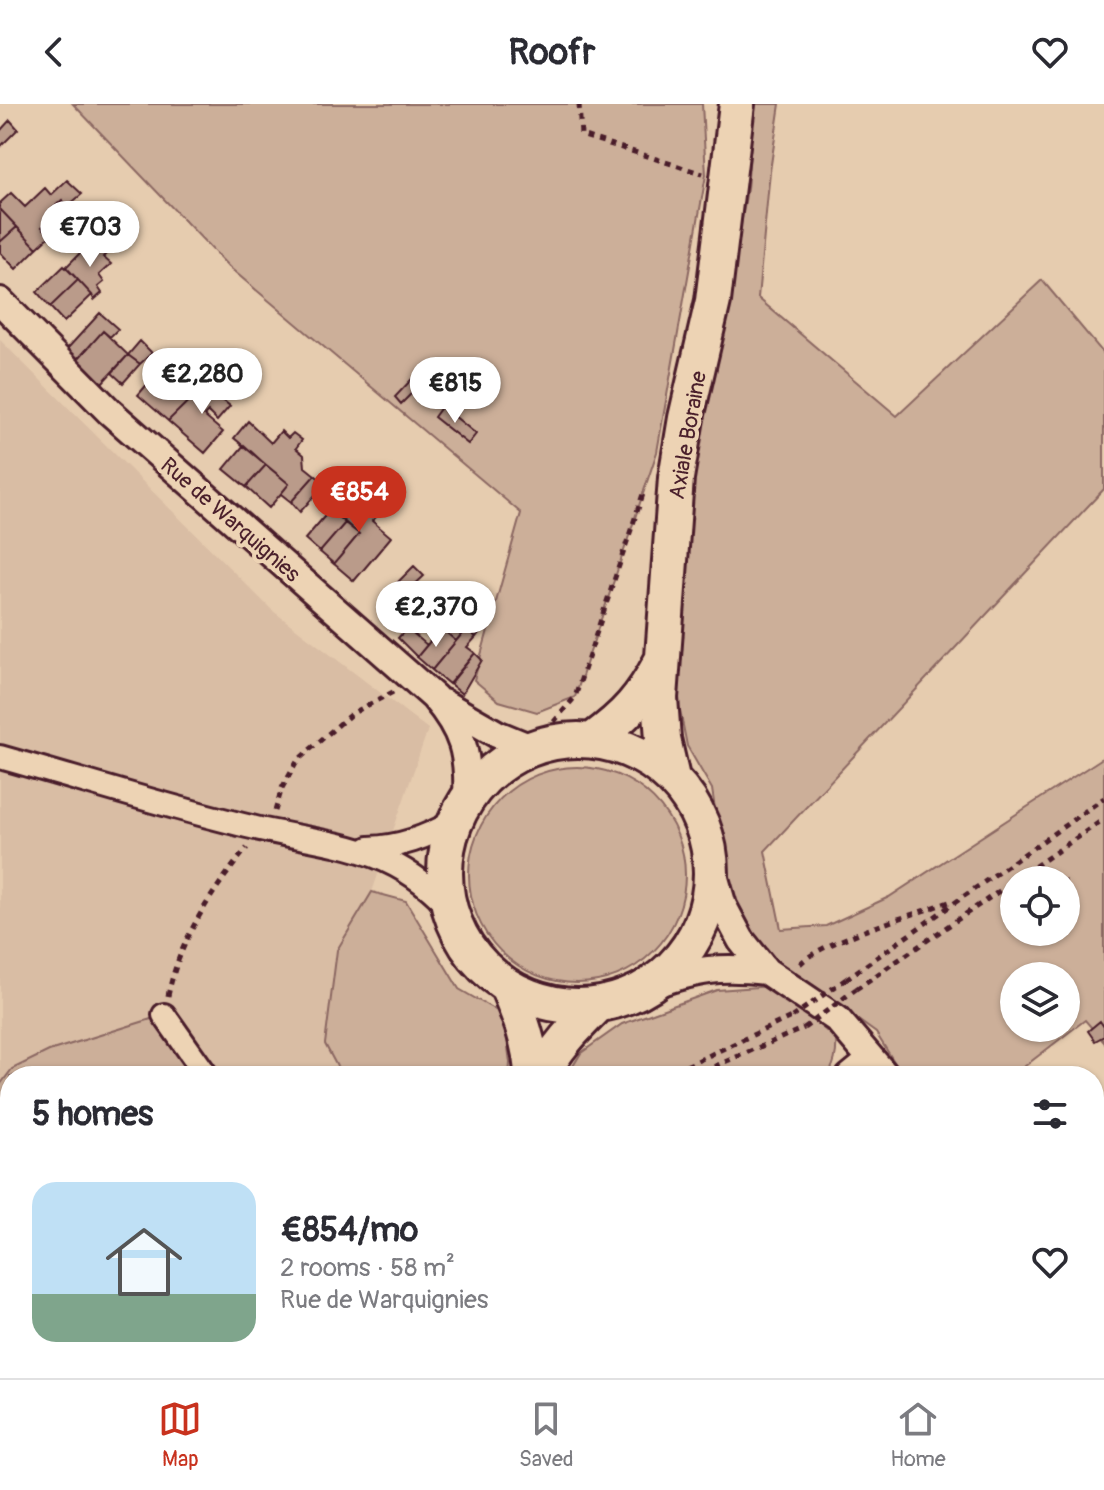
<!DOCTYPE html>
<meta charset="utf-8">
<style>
:root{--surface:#fff;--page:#f7f7f7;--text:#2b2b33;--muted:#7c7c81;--line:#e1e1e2;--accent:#c8321e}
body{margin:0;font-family:Pangolin,sans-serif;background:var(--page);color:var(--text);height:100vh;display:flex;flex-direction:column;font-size:30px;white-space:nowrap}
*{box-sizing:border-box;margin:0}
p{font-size:26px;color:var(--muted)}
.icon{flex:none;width:44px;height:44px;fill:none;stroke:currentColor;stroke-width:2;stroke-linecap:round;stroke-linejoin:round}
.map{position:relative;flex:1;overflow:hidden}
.panel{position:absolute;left:0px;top:962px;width:1104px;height:312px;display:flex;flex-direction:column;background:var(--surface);border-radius:32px 32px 0 0;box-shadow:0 2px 6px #0004}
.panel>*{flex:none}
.buttons{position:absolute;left:1000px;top:762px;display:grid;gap:16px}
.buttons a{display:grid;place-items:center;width:80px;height:80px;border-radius:50%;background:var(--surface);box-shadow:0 2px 6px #0004;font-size:40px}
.price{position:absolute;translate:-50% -68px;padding:0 18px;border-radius:28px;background:#fff;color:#222;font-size:26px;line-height:52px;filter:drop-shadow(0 2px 4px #0008)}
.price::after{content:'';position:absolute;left:50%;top:48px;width:24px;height:18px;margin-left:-12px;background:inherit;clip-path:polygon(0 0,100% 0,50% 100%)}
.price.active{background:var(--accent);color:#fff}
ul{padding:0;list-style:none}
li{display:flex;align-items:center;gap:24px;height:200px;padding:0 32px}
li+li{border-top:2px solid var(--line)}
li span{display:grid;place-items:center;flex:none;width:224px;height:160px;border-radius:24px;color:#555}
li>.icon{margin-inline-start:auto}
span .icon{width:96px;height:96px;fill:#fffc;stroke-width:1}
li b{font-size:34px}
h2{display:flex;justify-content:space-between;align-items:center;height:96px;padding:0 32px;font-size:34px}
header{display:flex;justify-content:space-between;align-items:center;height:104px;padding:0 32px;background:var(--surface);font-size:36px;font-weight:800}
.dock{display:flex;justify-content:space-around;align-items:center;height:112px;border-top:2px solid var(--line);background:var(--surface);font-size:22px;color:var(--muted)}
.dock a{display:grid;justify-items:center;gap:4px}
.dock .active{color:var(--accent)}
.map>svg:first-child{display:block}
</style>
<header><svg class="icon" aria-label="back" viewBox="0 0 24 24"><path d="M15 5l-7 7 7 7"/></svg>Roofr<svg class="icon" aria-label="heart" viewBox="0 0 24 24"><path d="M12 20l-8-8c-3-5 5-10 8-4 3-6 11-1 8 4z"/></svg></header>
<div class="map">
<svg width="1104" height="1274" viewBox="0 0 1104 1274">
<rect width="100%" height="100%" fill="#e6ccaf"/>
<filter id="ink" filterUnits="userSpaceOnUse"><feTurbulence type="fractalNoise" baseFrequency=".0125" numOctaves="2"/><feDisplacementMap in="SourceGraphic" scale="16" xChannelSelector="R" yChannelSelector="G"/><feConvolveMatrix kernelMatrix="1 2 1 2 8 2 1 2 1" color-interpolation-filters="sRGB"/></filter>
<g filter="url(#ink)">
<path fill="#d9bda4" d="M0,236L273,507L428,625L372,788L337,846L325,940L342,972H10V1264L0,1274Z"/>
<path fill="#ccaf99" stroke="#8b6762" stroke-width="2" fill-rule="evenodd" d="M73,0H702L706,71L657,348L575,593L537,608L499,597L474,576L521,409L229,163Z
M754,0H780L770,67L758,194L897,312L1042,176L1104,250V385L765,747L781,825L826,822L889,793L1104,653V938L1085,916L1012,972H903L876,929L760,845L733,792L720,739L712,685L687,642L676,586L694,344L719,253L747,85ZM1014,776H1066V828H1014ZM1014,872H1066V924H1014Z
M469 771a108 108 0 1 1 216 0a108 108 0 1 1-216 0Z
M372,788L406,797L459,885L504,911L510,959L509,972H342L325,940L337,846Z
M772,882L836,935C837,947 835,965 825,972H567L581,949L622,920L717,886Z
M164,911L207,972H10V1264H286L271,1274H0V981L12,965L49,947Z
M351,1264H422L409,1274H337Z"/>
<path fill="#ba9b8a" stroke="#4a1f2b" stroke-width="2" d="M10,16L18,25L0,43V27Z
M67,76L82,90L68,102L62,96L49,108L54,112L42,123L51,131L37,144L0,105V99L11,89L25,103L45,84L51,91Z
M0,105L17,123L0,138Z
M17,123L37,144L16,165L0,148V138Z
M103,138L110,146L103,153L111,160L99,171L104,178L98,183L102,189L94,196L92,191L66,163L86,143L92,149Z
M64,162L78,176L50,203L37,188Z
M78,176L92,191L64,218L50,203Z
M100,209L118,225L110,233L103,227L78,255L67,245Z
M103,227L128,251L101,280L77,256Z
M140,237L152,249L140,260L128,251Z
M187,247L215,271L168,317L138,291L163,262L169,267Z
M128,251L140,260L123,279L112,269Z
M215,271L221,276L216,283L223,289L220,294L230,302L217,317L208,308L204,312L223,328L205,349L168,317Z
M412,275L430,292L424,298L413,288L401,300L395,293Z
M442,302L476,330L468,340L434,313Z
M248,317L271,339L281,327L288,334L293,329L302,336L296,344L304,351L305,363L315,371L291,398L281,390L289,380L234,334Z
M244,341L266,361L246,383L224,365Z
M266,361L289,380L269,404L246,383Z
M315,371L325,380L300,408L291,398Z
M351,384L357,390L362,384L369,392L362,400L376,413L372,417L391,433L354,477L334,460L359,430L332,407Z
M330,406L345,419L320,448L305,435Z
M345,419L359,430L334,460L320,448Z
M414,462L424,472L407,488L397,479Z
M452,512L467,525L475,514L485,521L476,533L466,525L456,537L441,524Z
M407,524L427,541L417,553L398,534Z
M441,524L456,537L432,566L417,553Z
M466,525L476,533L467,543L475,549L449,580L432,566Z
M475,549L482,556L462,590L450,580Z
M1100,917L1104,923V932L1095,937L1088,927Z"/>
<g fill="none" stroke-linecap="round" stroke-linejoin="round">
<g stroke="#4a1f2b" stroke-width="28">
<path id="minor" d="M0,653C82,676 164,702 247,722C325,741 388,738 447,801
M369,744C401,743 426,733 454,718
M164,911L207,972
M848,972L870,954
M0,1128L10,1121
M463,1274L473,1264"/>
</g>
<g stroke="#4a1f2b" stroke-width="32">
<path id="tertiary" d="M0,197L110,308L434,593C463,627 469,650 467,695
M443,599L497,630L531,644
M712,764L723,802L741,836L766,867L837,915L886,972
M654,880C699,865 718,862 766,867
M1070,1264L1076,1274"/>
</g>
<g stroke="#4a1f2b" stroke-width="40">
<path id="primary" d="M445 769a133 133 0 1 1 266 0a133 133 0 1 1-266 0Z
M593,636C626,612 642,594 661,558
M672,674L663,635L660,594L676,374L686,314L713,197L737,0
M508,884C520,913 531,940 532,972
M542,972C554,945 575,924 596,903
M302,1274L316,1264"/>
</g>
<path stroke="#4a1f2b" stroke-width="5" stroke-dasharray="6 6" stroke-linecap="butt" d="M579,0L581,31L703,70
M546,627L575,593L644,387
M275,707L282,684L298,656L351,610L393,588
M1015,776L1104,715
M800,860C821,837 916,810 949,798
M846,875L1104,694
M856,885L1014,777
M168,892C179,836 212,787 247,744
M665,972L791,913
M692,972L804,924
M0,1035L10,1060
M25,1274L31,1264
M426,1274L441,1264"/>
<use href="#minor" stroke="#edd3b4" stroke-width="22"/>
<use href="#tertiary" stroke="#edd3b4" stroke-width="26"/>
<use href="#primary" stroke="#edd3b4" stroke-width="34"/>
<path stroke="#4a1f2b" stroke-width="5" stroke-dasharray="6 6" stroke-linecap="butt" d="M792,913L846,875
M804,924L856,885"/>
</g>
</g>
<g text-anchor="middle" stroke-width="8" stroke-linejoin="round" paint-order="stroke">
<g font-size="22" fill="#4a1f2b" stroke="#edd3b4">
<text transform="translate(687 331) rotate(-80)" y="8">Axiale Boraine</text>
<text transform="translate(231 415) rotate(41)" y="8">Rue de Warquignies</text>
</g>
</g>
</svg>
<div class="buttons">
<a><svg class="icon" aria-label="locate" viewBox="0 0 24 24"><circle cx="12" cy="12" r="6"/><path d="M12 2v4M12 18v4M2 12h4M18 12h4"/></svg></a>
<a><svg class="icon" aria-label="layers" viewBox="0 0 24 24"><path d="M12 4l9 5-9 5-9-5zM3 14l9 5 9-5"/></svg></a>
</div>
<b class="price" style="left:90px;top:165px">€703</b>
<b class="price" style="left:202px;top:312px">€2,280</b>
<b class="price" style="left:455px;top:321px">€815</b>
<b class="price active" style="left:359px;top:430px">€854</b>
<b class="price" style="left:436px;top:545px">€2,370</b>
<section class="panel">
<h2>5 homes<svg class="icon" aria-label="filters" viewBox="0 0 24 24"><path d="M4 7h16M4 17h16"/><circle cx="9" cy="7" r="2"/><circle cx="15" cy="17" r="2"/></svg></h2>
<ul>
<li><span style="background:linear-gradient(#bfe0f5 70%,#7fa58c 0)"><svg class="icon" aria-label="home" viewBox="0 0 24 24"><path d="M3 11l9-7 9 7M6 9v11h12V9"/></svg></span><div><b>€854/mo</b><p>2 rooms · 58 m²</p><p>Rue de Warquignies</p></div><svg class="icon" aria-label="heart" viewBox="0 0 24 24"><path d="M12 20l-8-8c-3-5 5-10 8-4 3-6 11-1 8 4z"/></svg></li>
</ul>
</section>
</div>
<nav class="dock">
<a class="active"><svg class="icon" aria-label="map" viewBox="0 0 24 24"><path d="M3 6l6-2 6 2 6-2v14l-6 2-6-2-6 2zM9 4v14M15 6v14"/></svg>Map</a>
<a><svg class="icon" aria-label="saved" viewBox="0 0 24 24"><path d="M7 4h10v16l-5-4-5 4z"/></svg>Saved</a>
<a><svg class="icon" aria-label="home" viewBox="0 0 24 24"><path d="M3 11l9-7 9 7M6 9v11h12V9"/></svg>Home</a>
</nav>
